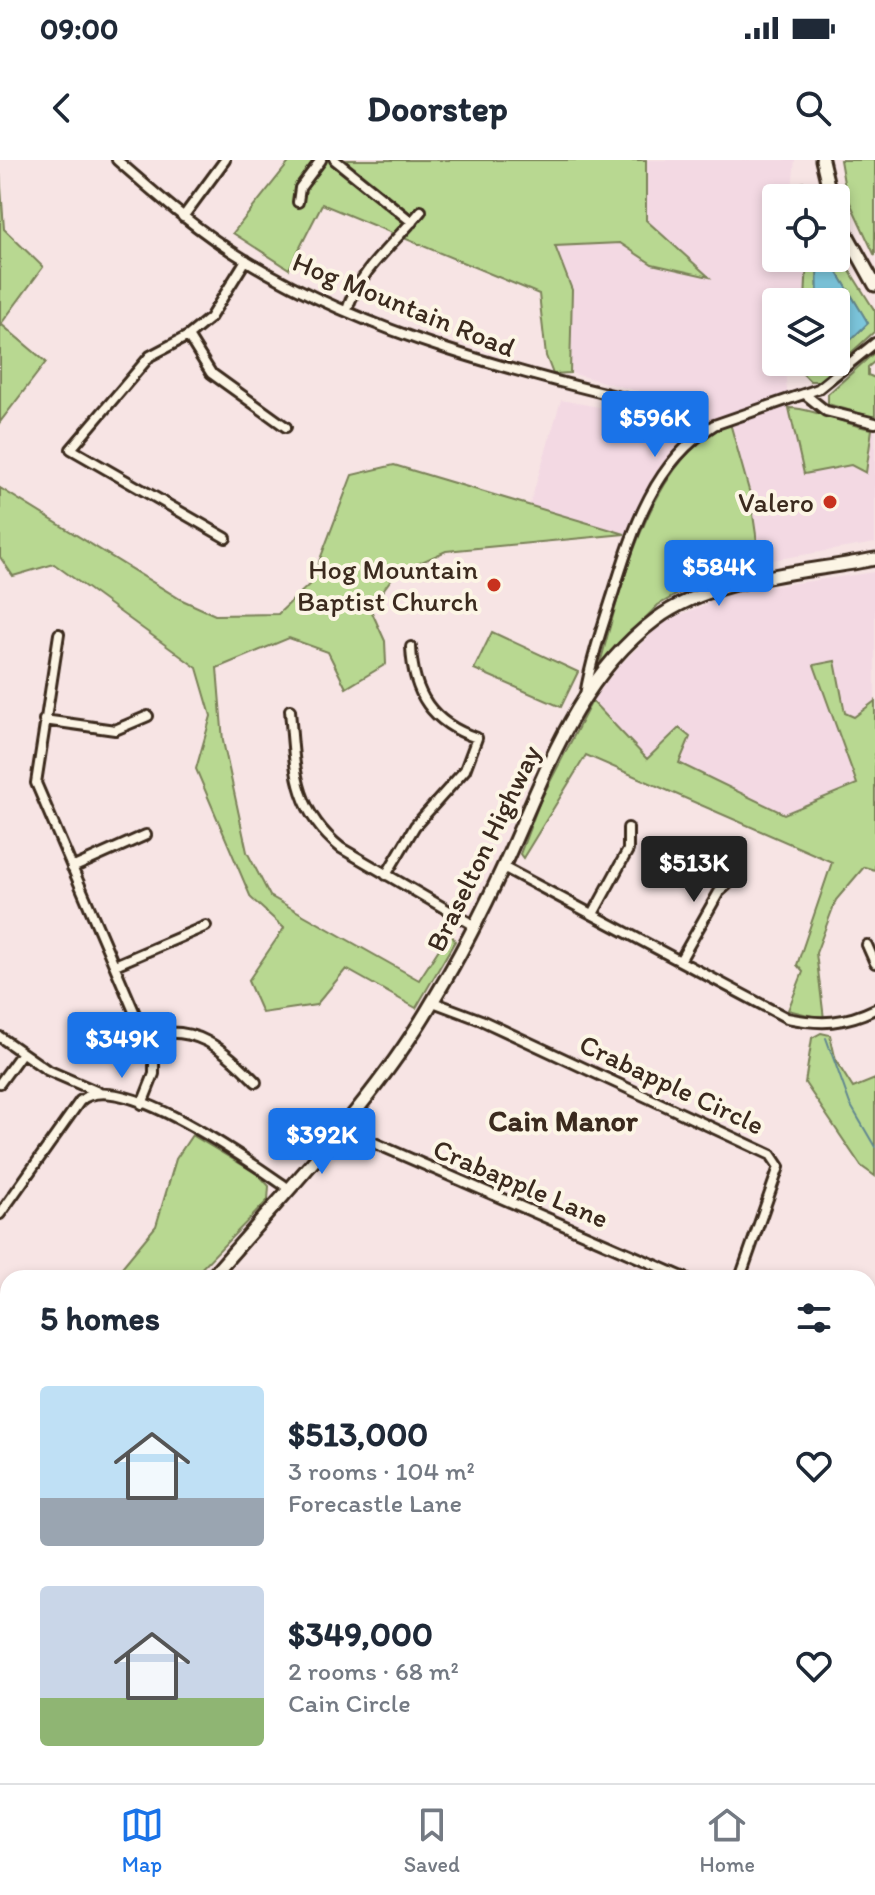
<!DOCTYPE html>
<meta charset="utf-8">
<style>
:root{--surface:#fff;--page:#f2f2f3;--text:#1f2937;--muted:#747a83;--line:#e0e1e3;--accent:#1a73e8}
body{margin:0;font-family:Itim,sans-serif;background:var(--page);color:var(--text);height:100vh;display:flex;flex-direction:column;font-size:30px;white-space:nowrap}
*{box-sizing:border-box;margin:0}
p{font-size:26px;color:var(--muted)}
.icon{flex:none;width:44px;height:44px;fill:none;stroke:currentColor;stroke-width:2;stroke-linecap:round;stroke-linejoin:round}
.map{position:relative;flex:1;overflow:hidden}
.sheet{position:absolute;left:0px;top:1110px;width:876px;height:514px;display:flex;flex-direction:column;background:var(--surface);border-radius:24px 24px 0 0;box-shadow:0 4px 12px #0003}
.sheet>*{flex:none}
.fabs{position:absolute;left:762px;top:24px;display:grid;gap:16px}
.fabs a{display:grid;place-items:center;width:88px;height:88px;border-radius:8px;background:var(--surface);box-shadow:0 4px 12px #0003;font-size:40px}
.price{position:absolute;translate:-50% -68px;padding:0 18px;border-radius:8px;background:var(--accent);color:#fff;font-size:26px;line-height:52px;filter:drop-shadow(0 2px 4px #0008)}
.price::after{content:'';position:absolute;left:50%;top:48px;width:24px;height:18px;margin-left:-12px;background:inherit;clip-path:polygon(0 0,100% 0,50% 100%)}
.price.on{background:#222;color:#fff}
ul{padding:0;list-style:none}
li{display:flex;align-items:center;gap:24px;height:200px;padding:0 40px}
li span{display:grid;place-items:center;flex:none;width:224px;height:160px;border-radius:8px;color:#555}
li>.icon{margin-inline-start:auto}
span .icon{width:96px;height:96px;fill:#fffc;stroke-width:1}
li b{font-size:34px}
h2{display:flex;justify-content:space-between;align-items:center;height:96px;padding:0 40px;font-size:34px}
.status{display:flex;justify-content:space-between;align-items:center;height:56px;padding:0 40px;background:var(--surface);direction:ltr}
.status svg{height:22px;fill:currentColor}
header{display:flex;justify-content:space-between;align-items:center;height:104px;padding:0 40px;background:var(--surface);font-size:36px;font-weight:700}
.menu{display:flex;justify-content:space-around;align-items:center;height:112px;border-top:2px solid var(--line);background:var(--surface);font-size:22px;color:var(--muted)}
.menu a{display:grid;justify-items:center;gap:4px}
.menu .on{color:var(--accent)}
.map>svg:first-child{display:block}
</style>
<div class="status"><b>09:00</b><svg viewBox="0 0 49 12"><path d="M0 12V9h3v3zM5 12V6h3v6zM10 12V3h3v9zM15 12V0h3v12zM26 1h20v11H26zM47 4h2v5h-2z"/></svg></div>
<header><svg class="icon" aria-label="back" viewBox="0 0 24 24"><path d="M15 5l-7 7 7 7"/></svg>Doorstep<svg class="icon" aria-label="search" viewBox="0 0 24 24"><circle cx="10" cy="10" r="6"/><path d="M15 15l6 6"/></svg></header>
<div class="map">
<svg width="875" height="1623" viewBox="0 0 875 1623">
<rect width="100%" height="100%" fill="#f7e4e4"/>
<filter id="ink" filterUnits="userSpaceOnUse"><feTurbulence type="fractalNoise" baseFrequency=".0125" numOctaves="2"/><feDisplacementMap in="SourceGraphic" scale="16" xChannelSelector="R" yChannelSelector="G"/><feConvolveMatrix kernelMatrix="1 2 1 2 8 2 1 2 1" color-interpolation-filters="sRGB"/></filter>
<g filter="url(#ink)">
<path fill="#f3d9e3" d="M646,0H795L791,38H776V98H807L805,142H776V202H784L789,248L851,305L866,313L872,269L875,270V383L760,402L750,334L730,264L663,328L658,339L625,374L529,347L561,240L647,256L653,235L570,213L572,130L554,86L621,83L652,104L707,115L646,60Z
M875,412V541L854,557L845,552L835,501L814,505L857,624L784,654L678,603L647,599L592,541L618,507L663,462L738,431Z"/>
<path fill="#b8d891" stroke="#7a8158" stroke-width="2" d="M291,0H646V60L709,117L652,104L620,83L555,86L572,130L570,213L553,214L546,196L539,134L322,44L289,109L233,73Z
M840,0H875V96L846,34Z
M0,13L4,69L43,107L1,164L46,202L0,262Z
M805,22H812L817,38H791V26Z
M836,89L875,151V171L820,221H810L800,211L797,202H836V194L868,163L829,98H836Z
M807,98H817L818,142H805Z
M875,192V201L868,207V215L875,218V258L828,244V234Z
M789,248C818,249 843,265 872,269L866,313L851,305L804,314Z
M730,263L750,334L760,402L712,415L658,445L600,504C620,429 651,295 730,263Z
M394,305L625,374L446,391L395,414L370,448L385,481L386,504L346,528L328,492L289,478L217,508L223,581L247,692L270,736L419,820L450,772L455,781L416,848L346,809L316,845L262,853L248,821L284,768L251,738L196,609L211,556L197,508L54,404L13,416L0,397V328L180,439L215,455L278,454L311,423L352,315Z
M492,472L578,512L561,547L474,509Z
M835,501L845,553L854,557L875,541V710L864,707L836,740L816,793L824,859L788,850L803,812L797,805L832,702L586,595L523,698L520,694L540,641L592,541L647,599L679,568L690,577L679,603L784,654L857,624L814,505Z
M821,873L830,875L836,901L853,928L875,919V1016L861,1006L805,923L812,878Z
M192,975L259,1015L269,1026L268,1040L192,1118H113L156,1066L176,999Z
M0,1158L8,1164V1217L0,1211Z
M8,1250V1317L0,1325V1262Z
M8,1369V1527L0,1510V1377Z"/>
<path fill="#7cc6dc" stroke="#628890" stroke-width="2" d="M817,98H829L868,163L836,194V142H818Z"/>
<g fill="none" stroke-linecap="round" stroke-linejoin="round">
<path stroke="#628890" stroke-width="2" d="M826,878L850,944L875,987"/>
<g stroke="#3b2a1e" stroke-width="14">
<path id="minor" d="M117,0C158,36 200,73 247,101C373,177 520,213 661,247L685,260L698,275
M335,0L412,62
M298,42L300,28L321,0
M183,57L225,0
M347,150C360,109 394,84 421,51
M188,176L211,213L286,267
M806,235L826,251L875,263
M226,378L71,289L150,196L188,176L210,158L246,100
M59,474L36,623L154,898V914L142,944
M585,535C591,500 602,468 613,434C633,370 653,303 714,265L818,229L875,183
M290,550C295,608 293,649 341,688L475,766
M44,560L115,570L148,556
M503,707L787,858C821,865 844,864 875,849
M72,708L146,675
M386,715L415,666L465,610L477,578C432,563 413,534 411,487
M593,754L628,690V668
M867,785L875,803
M680,801L719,732L740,713
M115,805L206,766
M433,842L481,860L771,995L779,1007L740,1118
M146,876C196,863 222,888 256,922
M0,877L47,910L98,932
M0,923L21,894
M340,968L685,1118
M0,1054L80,941C118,906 253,1004 288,1028
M875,1151L872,1161L875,1163
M868,1291L875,1290
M868,1400L875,1398
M868,1507L875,1488
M0,1517L8,1538
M868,1587L875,1613
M32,1616L34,1623
M288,1616L295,1623
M485,1616L486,1623
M656,1623L707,1616"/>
</g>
<g stroke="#3b2a1e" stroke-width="17">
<path id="major" d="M822,0L831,38
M836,55L875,125
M211,1118C287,1029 375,942 434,839C460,796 483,751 504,705C544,618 575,520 655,460C713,416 805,413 875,399
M0,1350L8,1341"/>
</g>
<use href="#minor" stroke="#fcf5e5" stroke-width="8"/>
<use href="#major" stroke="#fcf5e5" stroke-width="11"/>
</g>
</g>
<g fill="#c8321e" stroke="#fcf5e5" stroke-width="3">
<circle cx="830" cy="342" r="8"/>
<circle cx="494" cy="425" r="8"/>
</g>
<g text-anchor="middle" stroke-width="8" stroke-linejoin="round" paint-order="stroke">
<g font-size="28" fill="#3b2a1e" stroke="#fcf5e5">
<text transform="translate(404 144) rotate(22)" y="10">Hog Mountain Road</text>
<text transform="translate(483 688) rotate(-64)" y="10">Braselton Highway</text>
<text transform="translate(672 924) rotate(25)" y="10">Crabapple Circle</text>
<text transform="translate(521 1023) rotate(23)" y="10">Crabapple Lane</text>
</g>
<g font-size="28" fill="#3b2a1e" stroke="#fcf5e5" text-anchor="end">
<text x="814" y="352">Valero</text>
<text x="478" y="419">Hog Mountain<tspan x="478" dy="32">Baptist Church</tspan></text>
</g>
<g font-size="30" font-weight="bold" fill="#3b2a1e" stroke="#fcf5e5">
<text x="563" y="971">Cain Manor</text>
</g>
</g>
</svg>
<div class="fabs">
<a><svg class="icon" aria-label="locate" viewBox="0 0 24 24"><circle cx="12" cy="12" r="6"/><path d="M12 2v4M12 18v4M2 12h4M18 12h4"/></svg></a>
<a><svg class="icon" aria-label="layers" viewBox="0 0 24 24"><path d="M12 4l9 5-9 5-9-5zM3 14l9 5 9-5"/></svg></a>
</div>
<b class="price" style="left:655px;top:299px">$596K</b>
<b class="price" style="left:719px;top:448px">$584K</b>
<b class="price on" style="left:694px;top:744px">$513K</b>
<b class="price" style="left:122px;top:920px">$349K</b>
<b class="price" style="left:322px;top:1016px">$392K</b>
<section class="sheet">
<h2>5 homes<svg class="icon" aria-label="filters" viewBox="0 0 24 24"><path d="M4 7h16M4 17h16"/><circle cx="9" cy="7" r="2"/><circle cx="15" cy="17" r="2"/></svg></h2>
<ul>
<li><span style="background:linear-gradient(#bfe0f5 70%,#9aa5b1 0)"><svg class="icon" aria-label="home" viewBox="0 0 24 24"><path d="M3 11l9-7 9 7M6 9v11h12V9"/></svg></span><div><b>$513,000</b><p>3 rooms · 104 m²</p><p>Forecastle Lane</p></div><svg class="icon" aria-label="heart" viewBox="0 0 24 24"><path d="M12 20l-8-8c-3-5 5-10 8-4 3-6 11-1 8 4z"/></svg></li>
<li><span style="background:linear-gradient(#c9d6e8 70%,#8fb573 0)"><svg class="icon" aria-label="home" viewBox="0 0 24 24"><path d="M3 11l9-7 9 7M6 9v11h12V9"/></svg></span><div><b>$349,000</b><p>2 rooms · 68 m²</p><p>Cain Circle</p></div><svg class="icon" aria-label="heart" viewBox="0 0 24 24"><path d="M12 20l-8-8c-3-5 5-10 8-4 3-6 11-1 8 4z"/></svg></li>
</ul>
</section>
</div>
<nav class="menu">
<a class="on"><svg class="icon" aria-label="map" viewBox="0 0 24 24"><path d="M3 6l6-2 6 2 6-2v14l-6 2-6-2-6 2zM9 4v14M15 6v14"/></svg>Map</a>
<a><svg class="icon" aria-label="saved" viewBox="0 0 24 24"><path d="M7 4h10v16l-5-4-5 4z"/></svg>Saved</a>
<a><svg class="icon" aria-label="home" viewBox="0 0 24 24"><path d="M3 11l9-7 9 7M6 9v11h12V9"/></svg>Home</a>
</nav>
